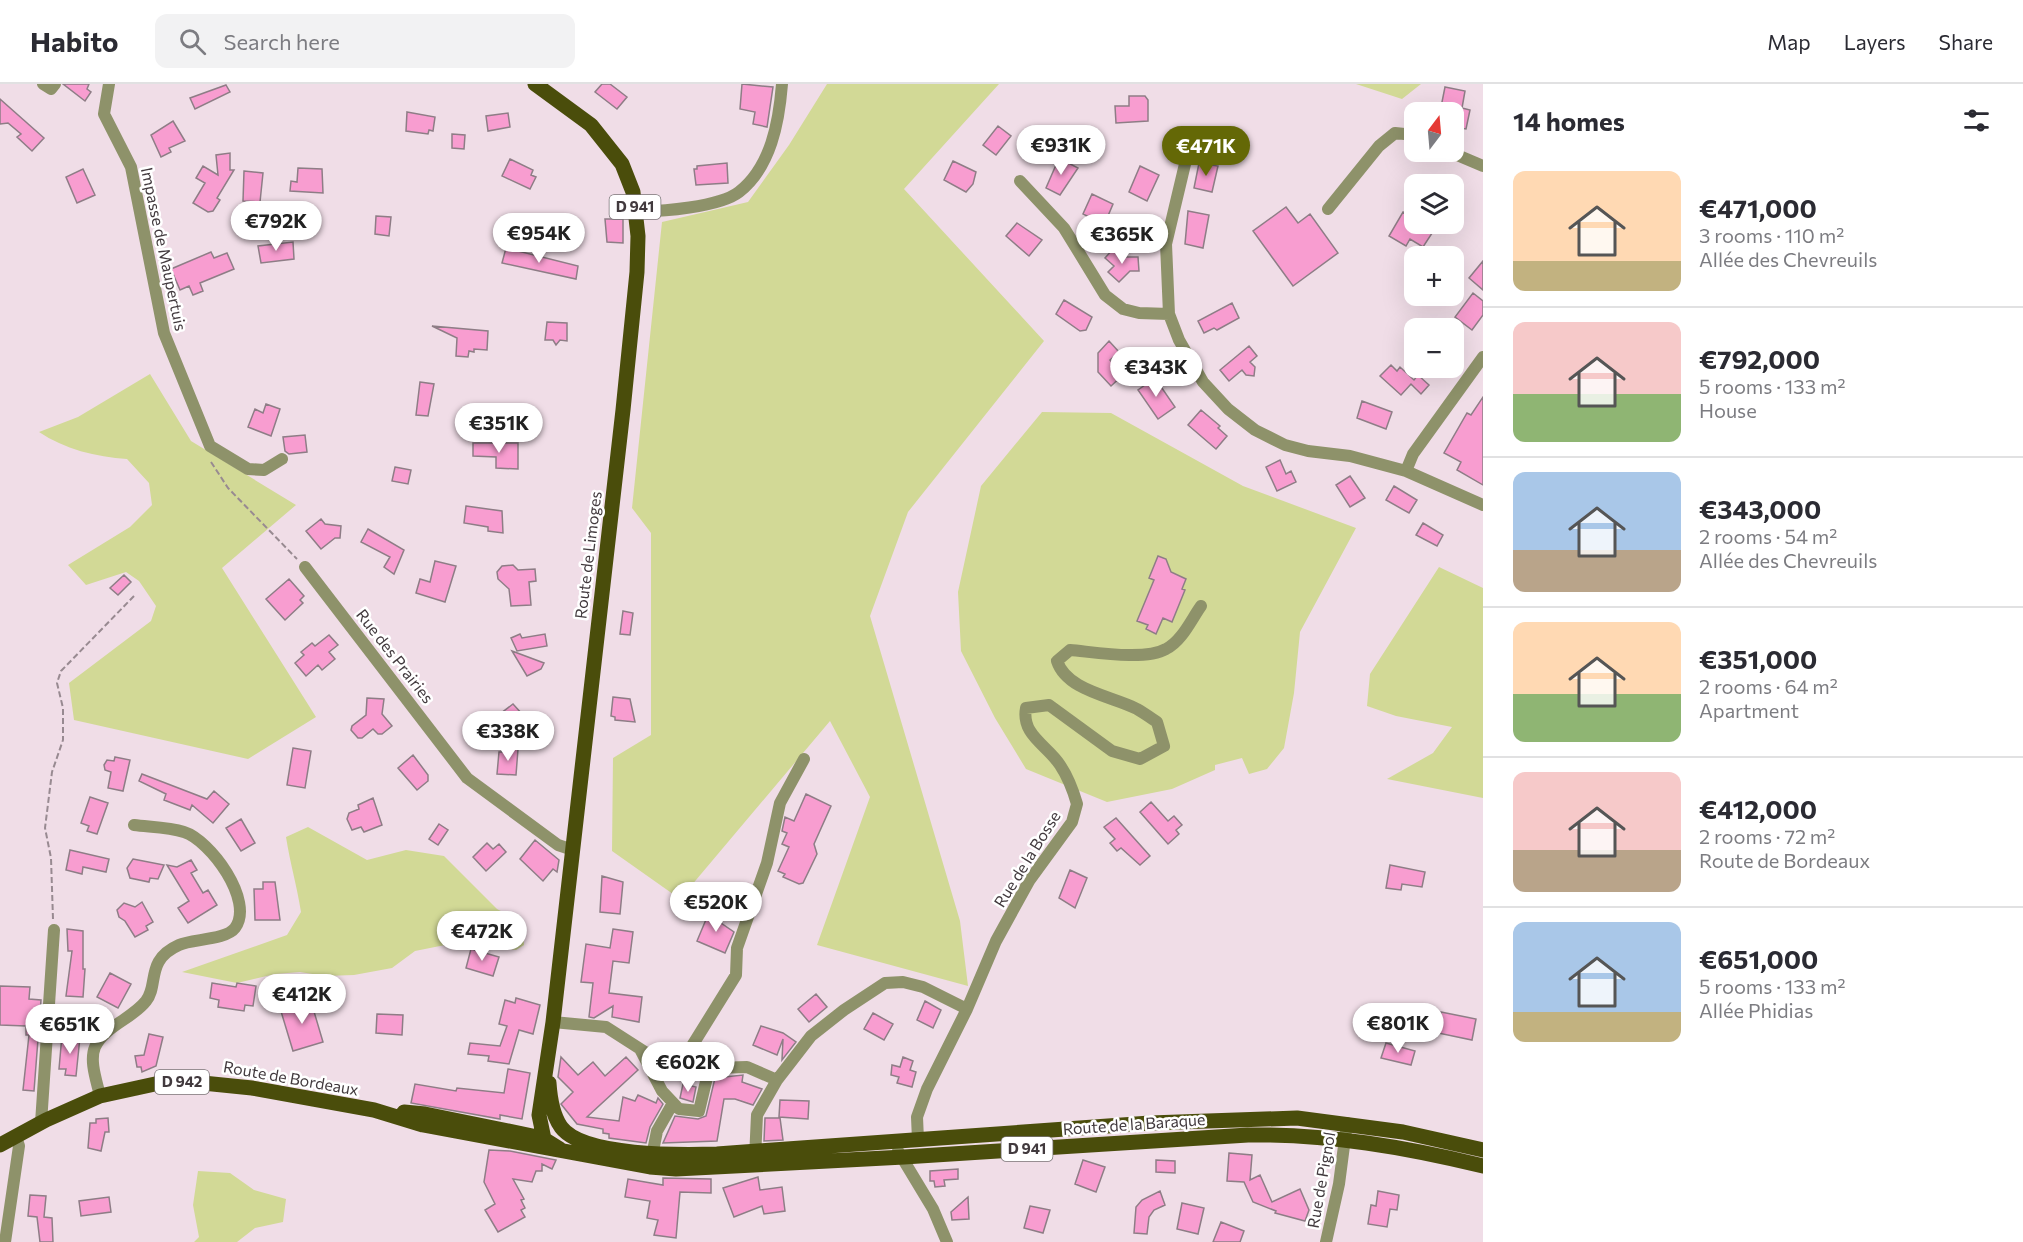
<!DOCTYPE html>
<meta charset="utf-8">
<style>
:root{--surface:#fff;--page:#f2f2f3;--text:#2b2b33;--muted:#7c7c81;--line:#e1e1e2;--accent:#646806}
body{margin:0;font-family:Commissioner,sans-serif;background:var(--page);color:var(--text);height:100vh;display:flex;flex-direction:column;font-size:22px;white-space:nowrap}
*{box-sizing:border-box;margin:0}
p{font-size:20px;color:var(--muted)}
.icon{flex:none;width:33px;height:33px;fill:none;stroke:currentColor;stroke-width:2;stroke-linecap:round;stroke-linejoin:round}
.map{position:relative;flex:1;overflow:hidden}
.side{display:flex;flex-direction:column;background:var(--surface);width:540px}
.side>*{flex:none}
.needle{width:39px;rotate:16deg}
.fabs{position:absolute;left:1404px;top:18px;display:grid;gap:12px}
.fabs a{display:grid;place-items:center;width:60px;height:60px;border-radius:12px;background:var(--surface);box-shadow:0 6px 24px #0002;font-size:30px}
.price{position:absolute;translate:-50% -51px;padding:0 14px;border-radius:21px;background:#fff;color:#222;font-size:20px;line-height:39px;filter:drop-shadow(0 2px 3px #0008)}
.price::after{content:'';position:absolute;left:50%;top:36px;width:18px;height:14px;margin-left:-9px;background:inherit;clip-path:polygon(0 0,100% 0,50% 100%)}
.price.on{background:var(--accent);color:#fff}
ul{padding:0;list-style:none}
li{display:flex;align-items:center;gap:18px;height:150px;padding:0 30px}
li+li{border-top:2px solid var(--line)}
li span{display:grid;place-items:center;flex:none;width:168px;height:120px;border-radius:12px;color:#555}
li>.icon{margin-inline-start:auto}
span .icon{width:72px;height:72px;fill:#fffc;stroke-width:1}
li b{font-size:26px}
h2{display:flex;justify-content:space-between;align-items:center;height:72px;padding:0 30px;font-size:26px}
header{display:flex;align-items:center;gap:36px;box-sizing:border-box;height:84px;padding:0 30px;background:var(--surface);border-bottom:2px solid var(--line)}
header strong{font-size:28px}
nav{display:flex;gap:33px;margin-inline-start:auto;font-size:21px}
.search{width:420px;height:54px;background:var(--page);display:flex;align-items:center;gap:15px;box-sizing:border-box;padding:0 21px;border-radius:12px;color:var(--muted);font-size:22px}
main{display:flex;flex:1;min-height:0}
.map>svg:first-child{display:block}
</style>
<header>
<strong>Habito</strong>
<div class="search"><svg class="icon" aria-label="search" viewBox="0 0 24 24"><circle cx="10" cy="10" r="6"/><path d="M15 15l6 6"/></svg>Search here</div>
<nav><a>Map</a><a>Layers</a><a>Share</a></nav>
</header>
<main>
<div class="map">
<svg width="1483" height="1158" viewBox="0 0 1483 1158">
<rect width="100%" height="100%" fill="#f0dde7"/>
<path fill="#d2d996" d="M827,0H999L904,105L1044,257L908,428L870,532L960,837L968,902L817,861L870,713L830,637L680,815L612,767L613,674L651,651V449L632,424L662,138L748,118L789,61Z
M1356,0H1421L1402,15Z
M150,290L191,357L296,421L222,484L316,633L248,675L74,636L69,599L151,537L156,522L139,497L126,488L86,501L68,481L130,443L152,421L149,399L127,375C96,373 64,365 39,348L78,333Z
M1042,328L1111,329L1243,402L1356,444L1300,548L1294,609L1284,664L1267,685L1249,690L1242,674L1215,681V686L1172,705L1107,718L1026,685L995,634L961,567L958,508L981,402Z
M1439,483L1483,504V714L1387,695L1433,669L1452,643L1396,632L1367,622L1370,590Z
M308,743L367,776L406,766L444,772L497,825L522,838L524,861L516,866L465,857L415,867L392,884L354,891L325,892L300,888L275,890L237,899L182,888L287,851L301,828C297,802 290,779 286,753Z
M198,1087L230,1089L254,1106L286,1115L283,1138L255,1144L237,1158H194L199,1153L193,1121Z"/>
<path fill="#f89dd0" stroke="#8e7d86" stroke-width="1.5" d="M63,0H89L87,5L91,8L85,17Z
M602,0H610L627,13L617,25L595,8Z
M742,0L773,3L767,43L753,40L755,28L740,25Z
M226,1L230,8L195,25L190,14Z
M1445,3L1465,7L1462,24L1470,26L1466,45L1454,43V28H1440Z
M1129,12H1145L1148,16V37L1116,39L1115,22H1129Z
M0,15L44,54L32,67L17,53L21,50L8,39L0,40Z
M407,28L435,33L433,47L429,46L428,50L406,47Z
M508,29L510,43L488,47L486,32Z
M173,37L185,57L169,64L171,68L161,73L151,51Z
M998,42L1011,52L996,71L983,61Z
M452,50L465,51L464,65L452,64Z
M230,69V86H234L217,114L220,116L213,127L208,128L193,119L205,99L196,94L203,82L218,91L216,71Z
M1059,74L1078,84L1060,111L1046,104Z
M510,75L533,86L531,91L536,93L530,105L502,92Z
M953,77L976,88L973,100L966,108L944,96Z
M727,79L728,99L696,101L694,85H697V82Z
M1199,79L1218,82L1212,108L1194,104Z
M1140,82L1159,91L1147,117L1129,108Z
M298,84L322,85L323,109L290,107L291,97L297,98Z
M83,85L95,111L77,119L66,93Z
M244,87L263,89L260,118L243,117Z
M1092,110L1113,120L1102,146L1088,140L1091,134L1083,130Z
M1286,123L1298,139L1310,130L1338,169L1293,202L1253,147Z
M1188,127L1209,131L1203,164L1185,160Z
M1403,128L1414,135V140H1438L1423,163L1410,155L1406,162L1389,152Z
M376,132L391,133L389,152L375,150Z
M605,135H623V159L607,158Z
M1017,139L1042,156L1029,172L1006,152Z
M293,158L294,175L261,179L258,162Z
M506,164L578,182L576,195L502,179Z
M1113,165L1122,173H1138L1139,187H1130L1119,198L1108,188L1114,182L1105,174Z
M211,168L214,174L227,169L234,185L200,199L203,207L193,211L189,202L180,206L171,185Z
M1483,177V206L1469,194Z
M1473,209L1483,217V231L1472,246L1455,233Z
M1064,216L1092,233L1086,246L1080,247L1056,230Z
M1232,219L1239,234L1217,246L1214,244L1204,249L1198,237Z
M547,238L567,239V257L560,256L556,261L553,256H545Z
M432,242L488,247L487,266L474,265V268L469,267L468,273L456,272L457,254Z
M1109,257L1119,268L1110,276L1124,290L1111,302L1098,288V269Z
M1249,262L1257,272L1250,278L1255,283L1254,292L1246,291L1242,286L1229,297L1220,286Z
M1391,281L1397,287L1400,283L1414,296L1418,291L1429,301L1421,310L1411,300L1401,311L1380,292Z
M1155,294L1175,323L1158,335L1138,306Z
M420,298L434,300L428,332L416,331Z
M1483,313V401L1457,386L1461,378L1444,369L1467,329L1471,331Z
M1362,317L1392,328L1386,345L1357,334Z
M266,320L280,325L271,352L248,343L255,325L263,329Z
M1201,326L1220,342L1218,344L1227,352L1216,365L1188,341Z
M305,351L307,368L289,370L285,367L283,353Z
M473,359H518V385L496,384V373L473,372Z
M1280,376L1286,390L1291,387L1296,398L1277,407L1266,383Z
M395,383L411,386L408,400L392,397Z
M1350,392L1365,414L1350,423L1336,401Z
M1394,402L1417,416L1409,429L1386,416Z
M466,422L502,427L503,449L488,447V443L464,439Z
M321,435L325,440L341,442L340,454H335L321,465L306,447Z
M1423,439L1443,451L1437,462L1416,451Z
M368,445L404,466L394,490L384,483L390,473L361,458Z
M1158,472L1166,475L1171,488L1186,495L1182,505L1185,506L1172,538L1163,534L1156,550L1146,545L1148,541L1137,537L1154,496L1149,494Z
M435,477L456,482L445,518L416,509L420,495L430,498Z
M513,481L518,486L535,485L536,497L529,498L531,521L511,522L509,505L498,495L497,488L502,482Z
M124,491L131,498L118,511L110,504Z
M289,495L304,512L300,516L303,519L285,536L266,515Z
M623,527L633,529L630,551L620,550Z
M520,550L522,554L545,550L547,562L517,567L511,554Z
M329,551L338,561L329,568L335,575L322,586L318,581L306,592L295,579L304,571L301,568L312,559L315,562Z
M512,567L544,579L541,585L527,592Z
M613,613L630,615L635,638L615,636V633L611,632Z
M367,614L384,615L382,630L392,642L382,650H378L373,645L362,654H358L351,646L352,642L366,631Z
M513,620L522,630L508,640L500,630Z
M293,664L311,667L305,704L287,701Z
M506,664L518,665L516,691L497,690L499,668H506Z
M413,671L428,691V697L417,706L398,684Z
M115,673L130,676L123,707L108,704L111,688L105,686L104,681L107,676L114,677Z
M142,690L207,715L214,707L229,720L213,739L192,721L190,726L164,716L166,710L139,697Z
M806,710L831,722L814,760L817,770L803,799L799,800L783,793L785,790L778,787L789,763L782,760L787,749L782,747L785,733L794,737Z
M90,713L108,719L97,750L87,747L89,742L81,739Z
M373,714L382,741L364,748L361,743L352,746L347,735L349,729L359,725L358,721Z
M1151,718L1168,737L1174,732L1182,741L1176,746L1179,750L1168,760L1140,728Z
M1116,734L1150,772L1140,781L1121,764L1117,767L1110,759L1115,755L1104,743Z
M241,735L255,759L241,767L226,744Z
M439,740L448,746L438,761L429,755Z
M535,756L559,776L557,788L553,785L543,797L520,775Z
M487,759L493,765L499,760L506,768L486,787L473,773Z
M70,766L109,775L106,788L83,783L82,790L66,786Z
M133,775L164,781L158,795L150,794L149,798L130,794L127,784Z
M191,776L197,786L191,789L203,809L208,806L217,821L188,839L178,824L189,817L167,781L177,783Z
M1390,781L1425,788L1422,803L1402,800L1401,806L1386,804Z
M1070,786L1087,794L1075,824L1059,814Z
M602,792L623,798L620,830L600,828Z
M263,798H275L280,836H255L254,805H263Z
M142,818L153,838L146,842L148,846L135,853L125,837L119,833L117,826L124,819L135,823Z
M710,826L725,832L721,839L734,848L725,869L697,857Z
M67,845L83,847V885H85L83,913L66,912L72,867H68Z
M613,845L633,848L629,879L613,877L609,909L642,913L639,938L612,933L613,922L594,934L589,933L593,899L581,898L586,860L610,864Z
M471,865L499,873L493,892L466,884Z
M110,889L131,900L118,924L97,913Z
M212,899L236,903L237,899L256,902L253,922L245,921L244,927L218,923L219,916L210,914Z
M0,902L30,903L29,915L41,916L34,1007L23,1006L29,951H26V942L0,941Z
M816,910L827,923L809,938L798,925Z
M310,914L323,958L293,967L280,924Z
M516,914L540,921L533,950L519,946L509,980L488,977L489,972L468,970L470,959L500,962L507,942L499,940L505,916L515,919Z
M925,917L941,926L933,944L917,936Z
M1441,928L1476,935L1472,956L1438,949Z
M873,929L893,940L884,956L864,945Z
M377,930L403,931L402,951L376,949Z
M761,942L783,949L796,958L782,976L783,955L777,971L753,961Z
M149,950L163,953L156,982L142,988L141,983H137L135,972L144,971Z
M62,951L80,953L76,992L65,991L66,985H59Z
M1386,959L1415,967L1411,981L1381,974Z
M561,973L578,991L593,978L605,992L626,973L638,986L587,1033L619,1037L623,1013L635,1017L638,1011L656,1019L658,1014L663,1020L650,1043L646,1059L609,1054V1050L603,1049V1045L577,1040L561,1020L573,1008L558,993Z
M903,973L913,977L910,986L916,988L912,1003L897,999L899,993L891,991L892,981L900,983Z
M508,985L530,989L522,1035L500,1031V1035L411,1019L415,1000L456,1007L457,1004L504,1009Z
M743,991L742,998L762,1005L753,1021L735,1015H724L717,1057L663,1059L675,1032L698,1035L706,1032L715,994Z
M683,1000L696,1003L693,1018L680,1014Z
M780,1016L809,1017L808,1035L779,1033Z
M108,1034L109,1048H105L101,1067L88,1064L90,1039H96V1035Z
M765,1034H780L783,1056L764,1057Z
M489,1066L510,1067L556,1076L552,1085L542,1080V1087H536L532,1098L513,1095L524,1115L521,1116L525,1124L521,1126L525,1133L498,1148L485,1126L495,1120L484,1098Z
M1229,1069L1252,1071L1250,1096L1260,1091L1272,1118L1300,1105L1309,1126L1305,1137L1275,1129L1276,1127L1253,1118L1244,1098L1227,1097Z
M1083,1076L1105,1083L1096,1108L1075,1100Z
M1156,1076L1175,1077V1089L1156,1088Z
M958,1085V1095L944,1096L945,1102L935,1103L934,1097H930V1087Z
M758,1093L760,1106L782,1103L785,1127L764,1130L762,1122L734,1133L723,1104Z
M663,1094L711,1095V1109L680,1108L676,1154L654,1151L658,1136L647,1134L650,1117L625,1113L628,1095L663,1101Z
M1160,1107L1165,1121L1154,1126L1149,1133L1147,1150L1134,1149L1136,1123L1142,1116Z
M1378,1107L1399,1111L1397,1126L1390,1125L1387,1143L1368,1140L1371,1121L1376,1122Z
M30,1111L46,1112L44,1133L52,1134L53,1158H40L37,1133L28,1132Z
M109,1113L111,1128L81,1132L79,1117Z
M968,1113L969,1135L952,1136L951,1128Z
M1182,1119L1204,1124L1198,1150L1177,1145Z
M1030,1122L1050,1126L1043,1149L1024,1144Z
M1221,1138L1244,1147L1240,1158H1213Z"/>
<g fill="none" stroke-linecap="round" stroke-linejoin="round">
<path stroke="#988a91" stroke-width="2" stroke-dasharray="6 3" stroke-linecap="butt" d="M211,378L228,404L297,475
M53,835L51,774L45,744L52,688L63,656V624L57,599L61,587L134,512"/>
<path stroke="#8e926a" stroke-width="12" d="M43,0L51,5L55,0
M109,0L104,30L131,83L164,249L210,362L248,385L264,386L282,375
M1190,59L1166,160L1169,230L1179,256L1203,298L1228,325L1255,346L1285,361L1308,367L1350,372L1406,387L1413,370L1483,273
M1450,68L1483,82
M1020,97L1064,144L1105,211L1123,225L1139,229L1169,230
M1328,125L1379,62L1395,49L1414,51
M636,127C660,128 720,123 739,108C771,83 779,38 782,0
M1406,387L1483,421
M305,483L467,694L558,761L573,766
M553,938L606,943L659,977L667,981L682,978L736,891L737,864L767,779L780,719L804,675
M640,965L662,1007L679,1025L699,1027L708,989L714,984L747,983L777,996
M100,1012C97,998 89,977 95,963C105,942 132,935 146,917C159,901 145,876 179,861C192,855 226,856 235,844C255,817 210,756 184,748C169,743 150,743 134,741
M41,1039L54,846
M918,1056L917,1033L927,1005L967,925L996,857L1029,797L1072,738L1077,720C1073,706 1068,693 1060,681C1047,661 1021,651 1026,624L1049,621L1112,667L1140,675L1164,662L1157,638C1151,634 1144,629 1137,625C1112,612 1067,607 1057,577L1070,566C1094,568 1145,577 1166,565C1182,557 1191,536 1201,522
M898,1067L933,1125L947,1158
M755,1074L757,1031L777,996L811,952L844,926L885,899L903,898L923,903L967,925
M651,1077L657,1047L673,1019
M5,1158L19,1062L16,1053
M1326,1158L1339,1100L1347,1039"/>
<path stroke="#4a4d0b" stroke-width="15" d="M535,0L591,41L622,80L633,108L638,152L637,188L623,326L553,938L539,1031L544,1055L560,1065
M549,999C550,1014 552,1030 561,1043C583,1073 682,1071 717,1070L1150,1039L1297,1034L1403,1048L1483,1066
M404,1028L425,1030L542,1054
M0,1061L46,1036L100,1012L155,1000L193,998L252,1004L374,1026L423,1041L650,1083L676,1085L904,1073L1248,1051C1329,1050 1405,1063 1483,1082"/>
</g>
<g text-anchor="middle" stroke-width="5" stroke-linejoin="round" paint-order="stroke">
<g fill="#fff" stroke="#7b7578" stroke-width="1.5">
<rect x="609.5" y="111" width="51" height="24" rx="4.5"/>
<rect x="155" y="986" width="54" height="24" rx="4.5"/>
<rect x="1001.5" y="1053" width="51" height="24" rx="4.5"/>
</g>
<g font-size="15" font-weight="bold" fill="#423a3e">
<text x="635" y="128">D 941</text>
<text x="182" y="1003">D 942</text>
<text x="1027" y="1070">D 941</text>
</g>
<g font-size="16" fill="#423a3e" stroke="#fff">
<text transform="translate(164 165) rotate(78)" y="6">Impasse de Maupertuis</text>
<text transform="translate(588 471) rotate(-83)" y="6">Route de Limoges</text>
<text transform="translate(395 572) rotate(52)" y="6">Rue des Prairies</text>
<text transform="translate(1027 775) rotate(-58)" y="6">Rue de la Bosse</text>
<text transform="translate(291 994) rotate(10)" y="6">Route de Bordeaux</text>
<text transform="translate(1134 1040) rotate(-4)" y="6">Route de la Baraque</text>
<text transform="translate(1321 1096) rotate(-80)" y="6">Rue de Pignol</text>
</g>
</g>
</svg>
<div class="fabs">
<a><svg class="needle" viewBox="-14 -14 28 28"><path d="M0-13l5 13h-10z" fill="#e53935"/><path d="M0 13l5-13h-10z" fill="#7c7c81"/></svg></a>
<a><svg class="icon" aria-label="layers" viewBox="0 0 24 24"><path d="M12 4l9 5-9 5-9-5zM3 14l9 5 9-5"/></svg></a>
<a>+</a>
<a>−</a>
</div>
<b class="price" style="left:1061px;top:92px">€931K</b>
<b class="price on" style="left:1206px;top:93px">€471K</b>
<b class="price" style="left:276px;top:168px">€792K</b>
<b class="price" style="left:539px;top:180px">€954K</b>
<b class="price" style="left:1122px;top:181px">€365K</b>
<b class="price" style="left:1156px;top:314px">€343K</b>
<b class="price" style="left:499px;top:370px">€351K</b>
<b class="price" style="left:508px;top:678px">€338K</b>
<b class="price" style="left:716px;top:849px">€520K</b>
<b class="price" style="left:482px;top:878px">€472K</b>
<b class="price" style="left:302px;top:941px">€412K</b>
<b class="price" style="left:1398px;top:970px">€801K</b>
<b class="price" style="left:70px;top:971px">€651K</b>
<b class="price" style="left:688px;top:1009px">€602K</b>
</div>
<section class="side">
<h2>14 homes<svg class="icon" aria-label="filters" viewBox="0 0 24 24"><path d="M4 7h16M4 17h16"/><circle cx="9" cy="7" r="2"/><circle cx="15" cy="17" r="2"/></svg></h2>
<ul>
<li><span style="background:linear-gradient(#ffd9b3 75%,#c2b280 0)"><svg class="icon" aria-label="home" viewBox="0 0 24 24"><path d="M3 11l9-7 9 7M6 9v11h12V9"/></svg></span><div><b>€471,000</b><p>3 rooms · 110 m²</p><p>Allée des Chevreuils</p></div></li>
<li><span style="background:linear-gradient(#f6c9c9 60%,#8fb573 0)"><svg class="icon" aria-label="home" viewBox="0 0 24 24"><path d="M3 11l9-7 9 7M6 9v11h12V9"/></svg></span><div><b>€792,000</b><p>5 rooms · 133 m²</p><p>House</p></div></li>
<li><span style="background:linear-gradient(#a9c7e8 65%,#b9a48a 0)"><svg class="icon" aria-label="home" viewBox="0 0 24 24"><path d="M3 11l9-7 9 7M6 9v11h12V9"/></svg></span><div><b>€343,000</b><p>2 rooms · 54 m²</p><p>Allée des Chevreuils</p></div></li>
<li><span style="background:linear-gradient(#ffd9b3 60%,#8fb573 0)"><svg class="icon" aria-label="home" viewBox="0 0 24 24"><path d="M3 11l9-7 9 7M6 9v11h12V9"/></svg></span><div><b>€351,000</b><p>2 rooms · 64 m²</p><p>Apartment</p></div></li>
<li><span style="background:linear-gradient(#f6c9c9 65%,#b9a48a 0)"><svg class="icon" aria-label="home" viewBox="0 0 24 24"><path d="M3 11l9-7 9 7M6 9v11h12V9"/></svg></span><div><b>€412,000</b><p>2 rooms · 72 m²</p><p>Route de Bordeaux</p></div></li>
<li><span style="background:linear-gradient(#a9c7e8 75%,#c2b280 0)"><svg class="icon" aria-label="home" viewBox="0 0 24 24"><path d="M3 11l9-7 9 7M6 9v11h12V9"/></svg></span><div><b>€651,000</b><p>5 rooms · 133 m²</p><p>Allée Phidias</p></div></li>
</ul>
</section>
</main>
